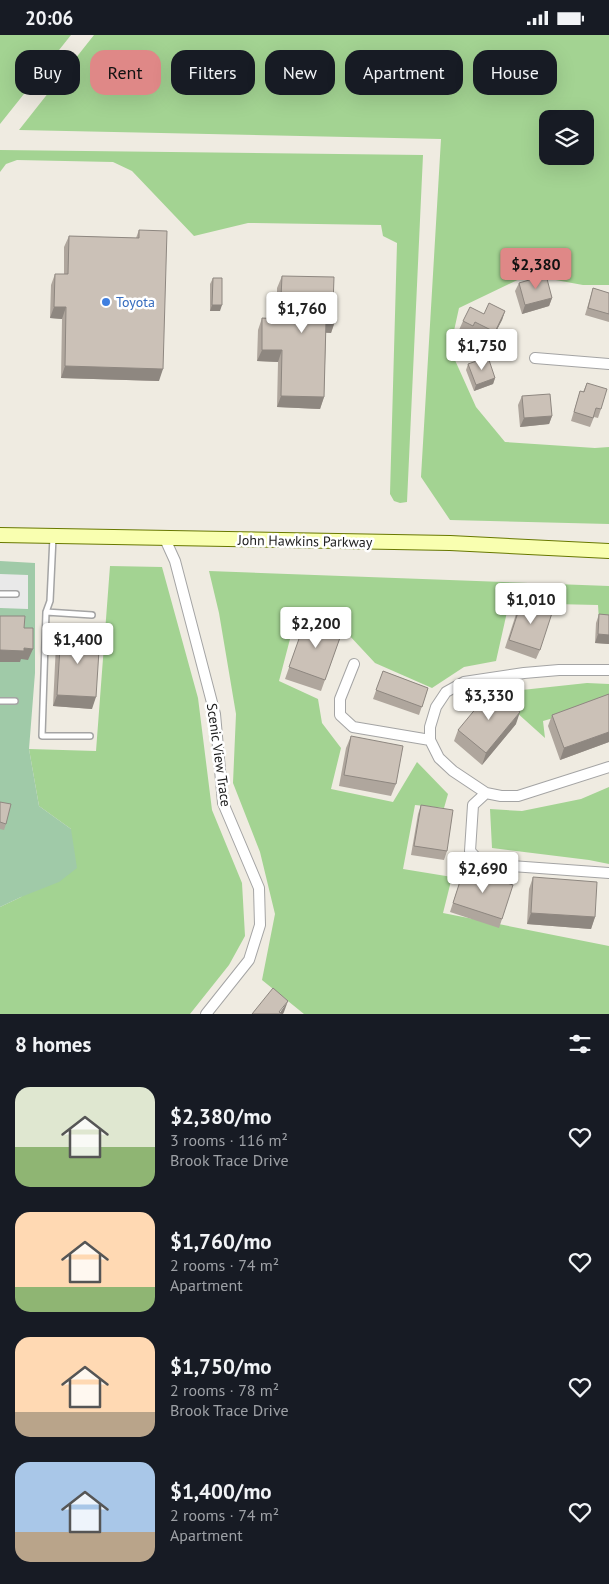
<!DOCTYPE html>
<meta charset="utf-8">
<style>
:root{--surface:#171b24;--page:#20242c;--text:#f1f3f6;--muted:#9ea1a6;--accent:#df8887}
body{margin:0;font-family:"PT Sans",sans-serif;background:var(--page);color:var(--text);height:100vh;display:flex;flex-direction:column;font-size:19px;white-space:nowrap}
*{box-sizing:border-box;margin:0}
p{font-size:16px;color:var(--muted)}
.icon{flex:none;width:28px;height:28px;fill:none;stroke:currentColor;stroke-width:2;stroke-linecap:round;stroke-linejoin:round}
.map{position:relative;height:979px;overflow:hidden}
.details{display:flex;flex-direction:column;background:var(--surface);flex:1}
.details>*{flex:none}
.hud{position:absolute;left:15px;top:15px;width:580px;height:45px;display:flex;gap:10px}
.buttons{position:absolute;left:539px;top:75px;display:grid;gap:10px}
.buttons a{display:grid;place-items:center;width:55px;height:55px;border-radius:10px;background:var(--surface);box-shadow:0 5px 20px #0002;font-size:25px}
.price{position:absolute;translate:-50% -42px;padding:0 11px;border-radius:5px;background:#fff;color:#222;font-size:16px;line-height:32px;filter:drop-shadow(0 1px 2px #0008)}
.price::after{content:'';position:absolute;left:50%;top:30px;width:15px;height:11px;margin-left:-8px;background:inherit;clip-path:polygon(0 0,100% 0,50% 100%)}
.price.active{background:var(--accent);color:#111}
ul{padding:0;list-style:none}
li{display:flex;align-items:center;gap:15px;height:125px;padding:0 15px}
li span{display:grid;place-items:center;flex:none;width:140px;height:100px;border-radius:15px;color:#555}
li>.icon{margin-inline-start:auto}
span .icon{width:60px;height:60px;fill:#fffc;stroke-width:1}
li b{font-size:21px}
h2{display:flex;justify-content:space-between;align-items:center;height:60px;padding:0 15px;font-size:21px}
.pill{padding:0 18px;border-radius:15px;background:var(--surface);box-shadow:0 5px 20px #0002;font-size:18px;line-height:45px}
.pill.active{background:var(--accent);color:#111}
.status{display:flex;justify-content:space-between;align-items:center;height:35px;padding:0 25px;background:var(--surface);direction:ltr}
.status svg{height:14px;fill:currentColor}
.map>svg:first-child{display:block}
</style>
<div class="status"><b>20:06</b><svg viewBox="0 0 49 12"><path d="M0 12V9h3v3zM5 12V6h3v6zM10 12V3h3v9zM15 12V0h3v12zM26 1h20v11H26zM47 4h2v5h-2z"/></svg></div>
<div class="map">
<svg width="609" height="979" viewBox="0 0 609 979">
<rect width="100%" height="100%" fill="#efebe1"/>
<path fill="#a3d392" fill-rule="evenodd" d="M0,0H71L0,89Z
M94,0H609V250H583L528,240L459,273L450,314L476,372L505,407L595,413L609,412V489L450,485L421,442L441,104L19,95ZM548,84H585V121H548Z
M0,115L423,120L407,467L400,468L394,466L390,459L397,208L383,201L381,190L248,188L194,201L132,136L113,127L17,125L6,129L0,137Z
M110,531L162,532L198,663L212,775L242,848L245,901L229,930L190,979H0V872L21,862L71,794L39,771L29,714L96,716Z
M209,536L609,551V584L599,585L598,570L509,568L496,626L464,632L432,653L375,628L348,599L295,585L279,646L318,664L322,688L341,713L331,754L393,767L417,727L448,759L444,773L415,770L403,834L452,842L443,878L609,911V979H304L262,945L275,879L260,817L233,748L236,679L219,578Z
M587,648L609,649V667L543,686L545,703L495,658Z
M609,752V829L589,825L492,813L490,774L522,776L581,764Z"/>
<path fill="#a0caa8" d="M0,526L35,528V638L29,714L39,771L71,794L77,833L59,847L21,862L0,872Z"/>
<path fill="#e9e9e9" d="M0,539L28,540V574L0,573Z"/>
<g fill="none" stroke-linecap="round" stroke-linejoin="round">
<g stroke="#a4a4a4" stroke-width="8">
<path id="service" d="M53,502L50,566L46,577L42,701H90
M0,559H16
M46,577L92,580
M0,666H15"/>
</g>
<g stroke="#a4a4a4" stroke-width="12">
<path id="minor" d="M535,323L609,329
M165,504L175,526L215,679L223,768L259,853L260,890L249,925L206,979
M354,629L340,664V680L353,692L430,705
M609,635H559L524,638L464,647L446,657L436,672L430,692V705L439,723L453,736L486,758L501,761H518L609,732
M486,758L473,770L470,816L482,829L609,838"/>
</g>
<g stroke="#687800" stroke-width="16">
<path id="secondary" d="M0,500L450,508L609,516"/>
</g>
<use href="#service" stroke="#fff" stroke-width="5"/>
<use href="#minor" stroke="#fff" stroke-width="10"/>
<use href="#secondary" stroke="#f9ffb0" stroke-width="14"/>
</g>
<path fill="#afa69d" d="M139,195L159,346L61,343L62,284L50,283L51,250L55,239H64V212L69,201L136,203Z
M282,241L333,270L335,286L331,298H326L324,362L320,374L277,372L278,327L257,326L258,295L262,283L277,284V253Z
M213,243L220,276H210V249Z
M519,248L552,263L549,271L522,279L515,256Z
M593,253L609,258V287L585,280Z
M505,276L502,285L491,306L472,296L470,300L459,295L463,286L484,279Z
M468,329L495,343L493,349L474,356L466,335Z
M587,348L601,374L598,383L594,382L590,392L571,386L580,356L583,357Z
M522,361L552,381L549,389L520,392L518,370Z
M518,573L540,615L536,624L505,613Z
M599,579L609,580V609L595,608L596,588Z
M306,584L342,597L321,656L285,644Z
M61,597L92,674L53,671L56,609Z
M383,636L428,653L419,680L373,664Z
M609,659V707L560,725L548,691L552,680Z
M516,689L482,730L454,706L458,695Z
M351,701L396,749L391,761L339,751L346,713Z
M0,767L6,789L4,795L0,794Z
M421,770L447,816L444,825L411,820L418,779Z
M464,834L502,884L499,893L450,877Z
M533,842L595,882L591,894L527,889L529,854Z"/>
<path fill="#8e8780" d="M552,263L549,271L522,279L525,270Z
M212,270H222L220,276H210Z
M54,272H66L62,284L50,283Z
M505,276L502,285L491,306L495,297Z
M326,286H335L331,298L322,297Z
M262,315H282L278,327L257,326Z
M65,331L163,334L159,346L61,343Z
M495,343L493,349L474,356L476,350Z
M281,361L324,362L320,374L277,372Z
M552,381L549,389L520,392L524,383Z
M598,599L609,600V609L595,608Z
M24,613L33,614L28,625L21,624L20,627H0V615Z
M57,660L96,662L92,674L53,671Z
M520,677L516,689L482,730L486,718Z
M609,697V707L560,725L564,713Z
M531,878L595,882L591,894L527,889Z
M288,966L284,977L283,979H279Z"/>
<path fill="#cbc1b7" stroke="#8e8780" d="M139,195L167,196L163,334L65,331L66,272H54L55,239H68L69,201L139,203Z
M546,240L552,263L525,270L519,248Z
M282,241L334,242L333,270L335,271V286H326L324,362L281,361L282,315H262V283L280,284Z
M213,243H222V270H212Z
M593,253L609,258V279L588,273Z
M489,268L505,276L495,297L475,287L473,291L463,286L470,272L484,279Z
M488,322L495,343L476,350L468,329Z
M587,348L607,354L601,374L596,373L593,383L574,377L580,356L584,357Z
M550,359L552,381L524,383L522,361Z
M522,565L553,575L540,615L509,605Z
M599,579L609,580V600L598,599Z
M0,581H25L24,593H33V614L24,613V616L0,615Z
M306,584L342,597L325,645L289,632Z
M61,597L100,600L96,662L57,660Z
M383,636L428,653L422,672L376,655Z
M492,654L520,677L486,718L458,695Z
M609,659V697L564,713L552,680Z
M351,701L403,711L396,749L344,740Z
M0,767L11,769L6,789L0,787Z
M421,770L453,775L447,816L414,811Z
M464,834L513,850L502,884L453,868Z
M533,842L597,847L595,882L531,878Z
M273,953L288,966L279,977L282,979H252Z"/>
<circle fill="#3f7fe0" stroke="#fff" stroke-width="2" cx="106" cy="267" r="5"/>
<g text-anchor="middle" stroke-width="5" stroke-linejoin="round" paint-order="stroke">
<g font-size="14" fill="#366cbe" stroke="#fff" text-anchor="start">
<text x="116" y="272">Toyota</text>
</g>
<g font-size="14" fill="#1d1d1d" stroke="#fff">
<text transform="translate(305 506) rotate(1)" y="5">John Hawkins Parkway</text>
<text transform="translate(219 720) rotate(82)" y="5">Scenic View Trace</text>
</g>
</g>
</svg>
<div class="buttons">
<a><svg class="icon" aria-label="layers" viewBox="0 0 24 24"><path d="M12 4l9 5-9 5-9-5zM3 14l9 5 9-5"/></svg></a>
</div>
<b class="price active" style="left:536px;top:255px">$2,380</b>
<b class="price" style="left:302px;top:299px">$1,760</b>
<b class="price" style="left:482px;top:336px">$1,750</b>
<b class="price" style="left:531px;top:590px">$1,010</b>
<b class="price" style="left:316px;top:614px">$2,200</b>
<b class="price" style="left:78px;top:630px">$1,400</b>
<b class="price" style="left:489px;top:686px">$3,330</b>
<b class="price" style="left:483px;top:859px">$2,690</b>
<div class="hud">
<a class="pill">Buy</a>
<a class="pill active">Rent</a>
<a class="pill">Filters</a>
<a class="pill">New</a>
<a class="pill">Apartment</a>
<a class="pill">House</a>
</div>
</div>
<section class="details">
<h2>8 homes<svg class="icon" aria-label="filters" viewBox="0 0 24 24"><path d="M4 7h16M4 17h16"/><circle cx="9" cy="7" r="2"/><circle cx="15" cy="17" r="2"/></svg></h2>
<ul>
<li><span style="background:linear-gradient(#dfe7d0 60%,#8fb573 0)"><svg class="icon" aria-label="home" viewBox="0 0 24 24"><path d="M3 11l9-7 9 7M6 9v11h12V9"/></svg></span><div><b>$2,380/mo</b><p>3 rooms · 116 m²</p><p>Brook Trace Drive</p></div><svg class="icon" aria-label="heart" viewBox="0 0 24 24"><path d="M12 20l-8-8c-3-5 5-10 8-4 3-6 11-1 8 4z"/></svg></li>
<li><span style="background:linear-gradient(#ffd9b3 75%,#8fb573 0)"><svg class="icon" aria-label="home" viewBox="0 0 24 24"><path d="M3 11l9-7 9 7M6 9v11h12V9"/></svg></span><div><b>$1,760/mo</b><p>2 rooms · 74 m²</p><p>Apartment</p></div><svg class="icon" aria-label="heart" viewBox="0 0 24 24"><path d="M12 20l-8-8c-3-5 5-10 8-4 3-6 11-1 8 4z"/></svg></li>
<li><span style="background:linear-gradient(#ffd9b3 75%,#b9a48a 0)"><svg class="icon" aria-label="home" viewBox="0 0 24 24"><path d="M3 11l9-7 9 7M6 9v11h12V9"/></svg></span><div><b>$1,750/mo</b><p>2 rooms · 78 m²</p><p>Brook Trace Drive</p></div><svg class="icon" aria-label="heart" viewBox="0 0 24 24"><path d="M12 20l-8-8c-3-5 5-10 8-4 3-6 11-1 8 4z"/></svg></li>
<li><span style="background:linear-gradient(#a9c7e8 70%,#b9a48a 0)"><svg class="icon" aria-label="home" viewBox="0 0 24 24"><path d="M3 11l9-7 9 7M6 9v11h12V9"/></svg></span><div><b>$1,400/mo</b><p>2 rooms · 74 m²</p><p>Apartment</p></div><svg class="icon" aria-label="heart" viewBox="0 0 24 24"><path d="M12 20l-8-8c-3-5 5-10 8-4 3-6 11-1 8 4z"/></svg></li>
</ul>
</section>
